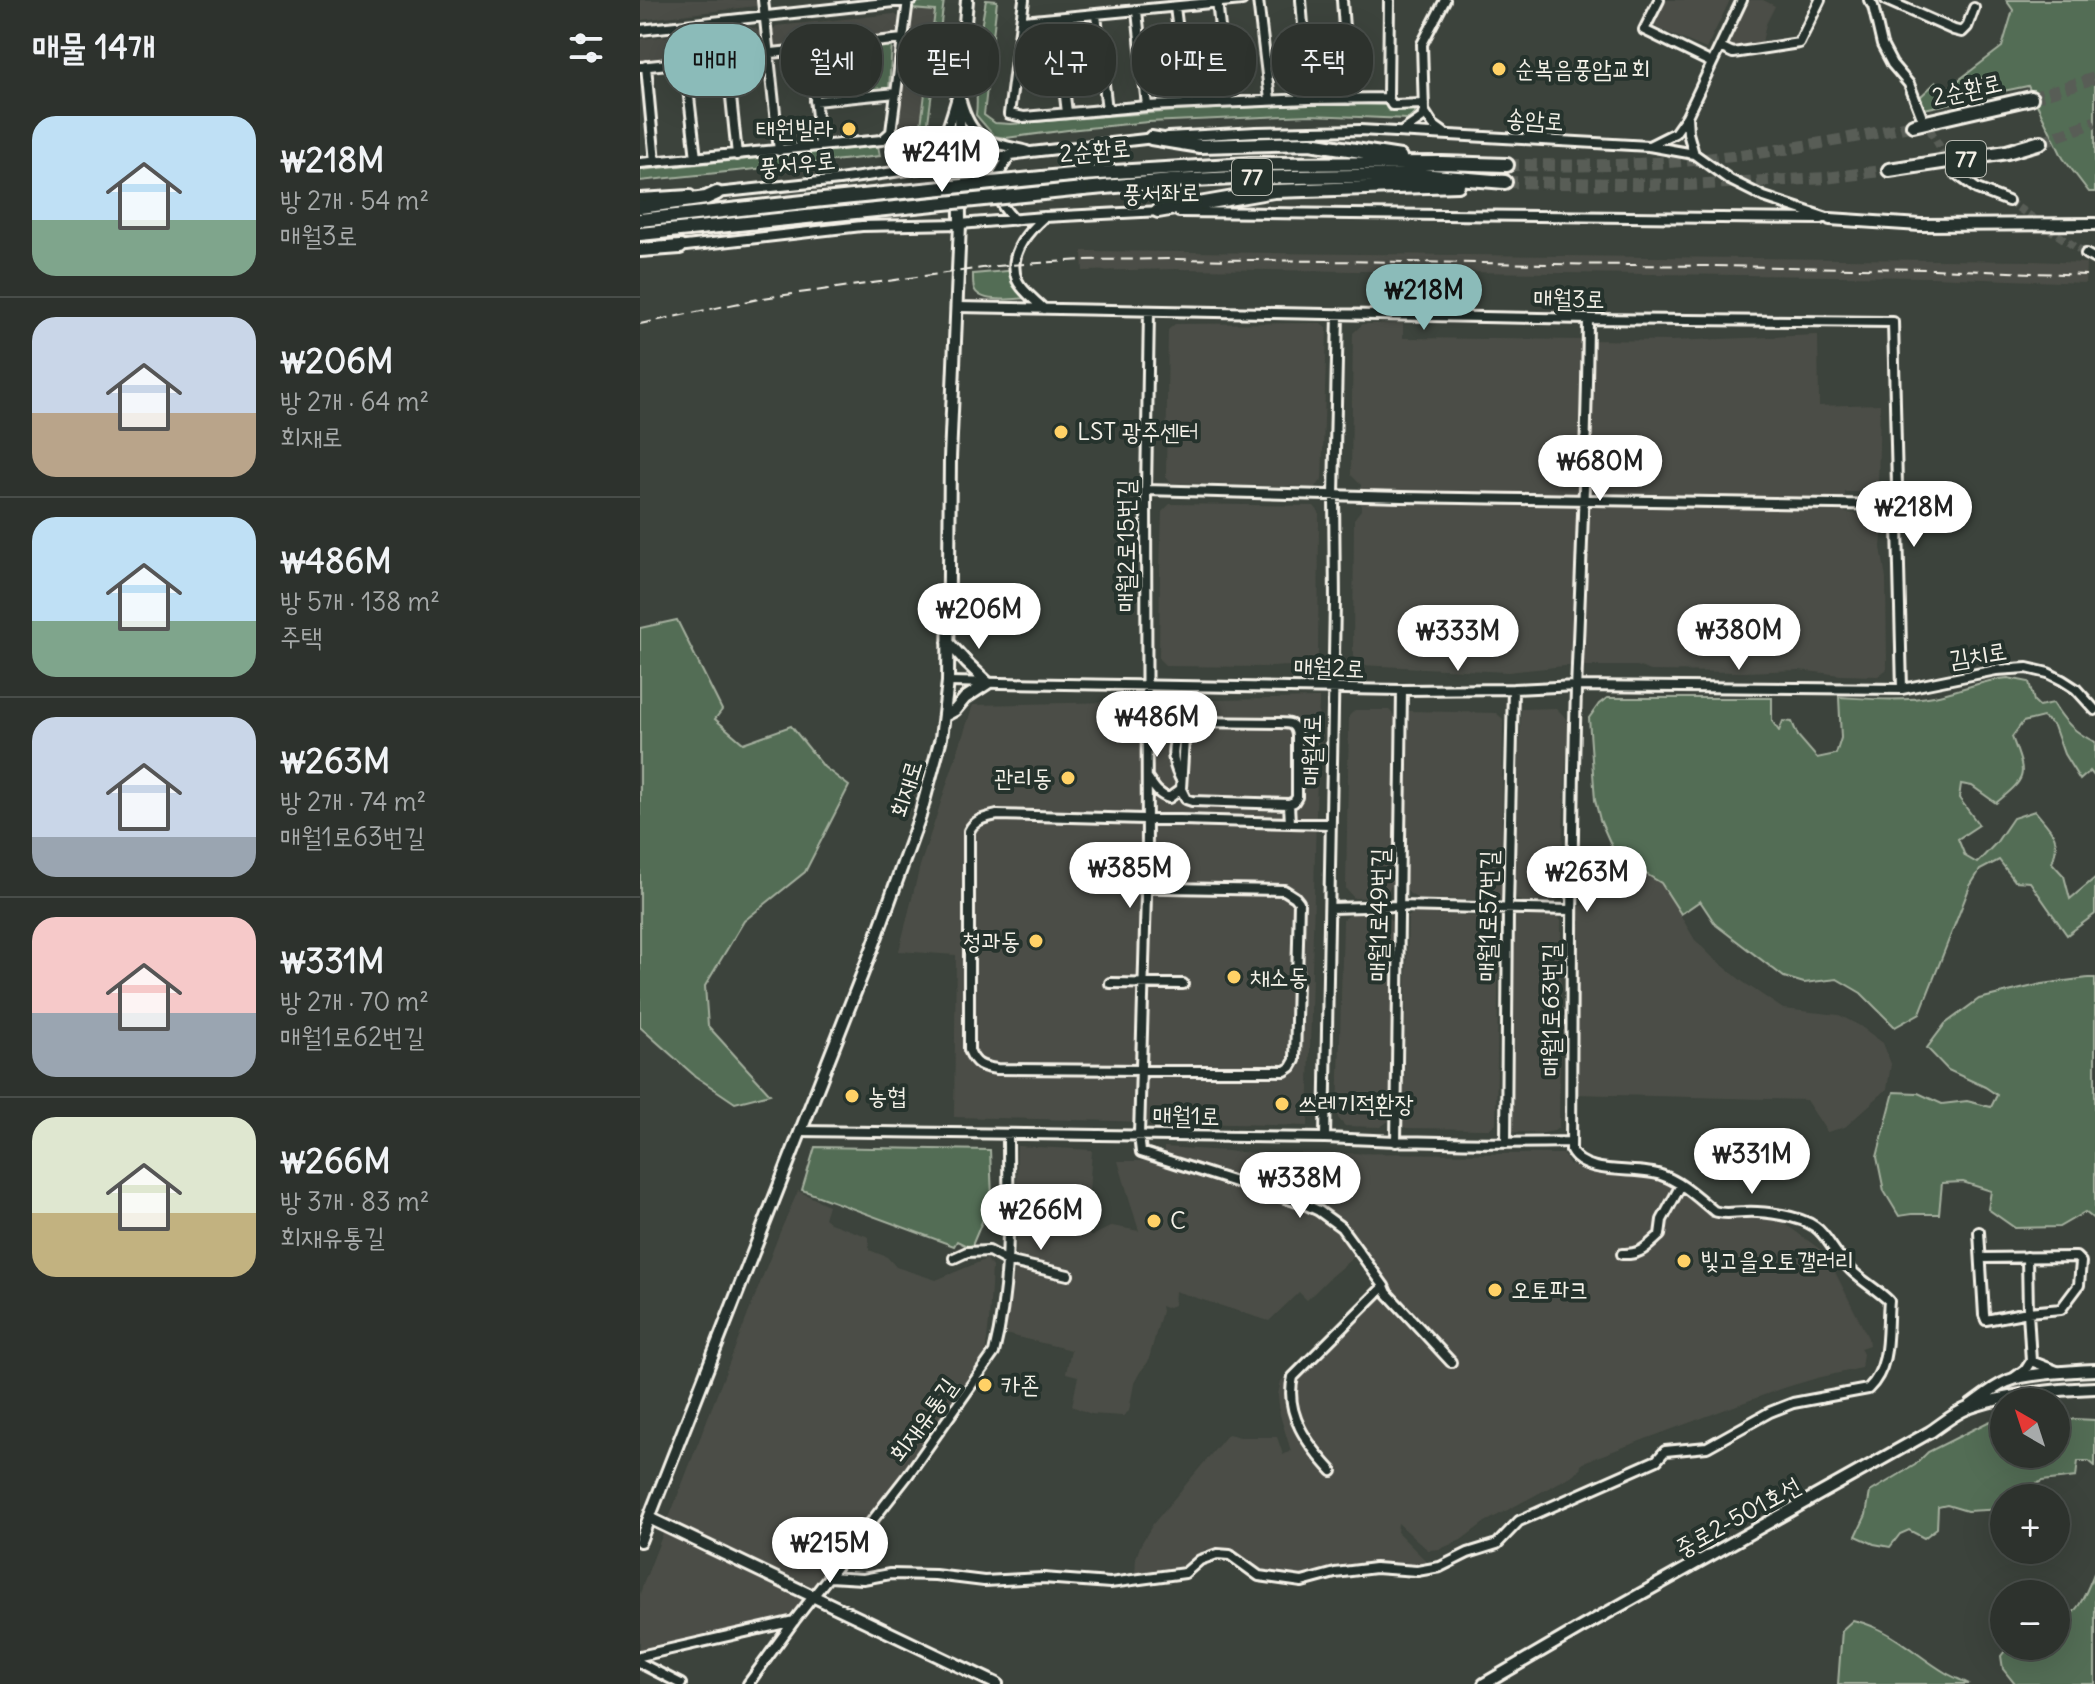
<!DOCTYPE html>
<html lang="ko">
<meta charset="utf-8">
<style>
:root{--surface:#2d322d;--page:#393e39;--text:#f1f3f6;--muted:#a7aaaa;--line:#484d49;--accent:#8bbbb9}
body{margin:0;font-family:Delius,"Poor Story",sans-serif;background:var(--page);color:var(--text);height:100vh;display:flex;flex-direction:column;font-size:30px;white-space:nowrap}
*{box-sizing:border-box;margin:0}
p{font-size:26px;color:var(--muted)}
.icon{flex:none;width:44px;height:44px;fill:none;stroke:currentColor;stroke-width:2;stroke-linecap:round;stroke-linejoin:round}
.map{position:relative;flex:1;overflow:hidden}
.panel{display:flex;flex-direction:column;background:var(--surface);width:640px}
.panel>*{flex:none}
.hud{position:absolute;left:24px;top:24px;width:760px;height:72px;display:flex;gap:16px}
.needle{width:52px;rotate:321deg}
.tools{position:absolute;left:1350px;top:1388px;display:grid;gap:16px}
.tools a{display:grid;place-items:center;width:80px;height:80px;border-radius:50%;background:var(--surface);box-shadow:0 8px 32px #0002,0 0 0 2px var(--line);font-size:40px}
.price{position:absolute;translate:-50% -68px;padding:0 18px;border-radius:28px;background:#fff;color:#222;font-size:26px;line-height:52px;filter:drop-shadow(0 2px 4px #0008)}
.price::after{content:'';position:absolute;left:50%;top:48px;width:24px;height:18px;margin-left:-12px;background:inherit;clip-path:polygon(0 0,100% 0,50% 100%)}
.price.active{background:var(--accent);color:#111}
ul{padding:0;list-style:none}
li{display:flex;align-items:center;gap:24px;height:200px;padding:0 32px}
li+li{border-top:2px solid var(--line)}
li span{display:grid;place-items:center;flex:none;width:224px;height:160px;border-radius:24px;color:#555}
li>.icon{margin-inline-start:auto}
span .icon{width:96px;height:96px;fill:#fffc;stroke-width:1}
li b{font-size:34px}
h2{display:flex;justify-content:space-between;align-items:center;height:96px;padding:0 32px;font-size:34px}
.tag{padding:0 28px;border-radius:32px;background:var(--surface);box-shadow:0 8px 32px #0002,0 0 0 2px var(--line);font-size:28px;line-height:72px}
.tag.active{background:var(--accent);color:#111}
main{display:flex;flex:1;min-height:0}
.map>svg:first-child{display:block}
</style>
<main>
<section class="panel">
<h2>매물 14개<svg class="icon" aria-label="filters" viewBox="0 0 24 24"><path d="M4 7h16M4 17h16"/><circle cx="9" cy="7" r="2"/><circle cx="15" cy="17" r="2"/></svg></h2>
<ul>
<li><span style="background:linear-gradient(#bfe0f5 65%,#7fa58c 0)"><svg class="icon" aria-label="home" viewBox="0 0 24 24"><path d="M3 11l9-7 9 7M6 9v11h12V9"/></svg></span><div><b>₩218M</b><p>방 2개 · 54 m²</p><p>매월3로</p></div></li>
<li><span style="background:linear-gradient(#c9d6e8 60%,#b9a48a 0)"><svg class="icon" aria-label="home" viewBox="0 0 24 24"><path d="M3 11l9-7 9 7M6 9v11h12V9"/></svg></span><div><b>₩206M</b><p>방 2개 · 64 m²</p><p>회재로</p></div></li>
<li><span style="background:linear-gradient(#bfe0f5 65%,#7fa58c 0)"><svg class="icon" aria-label="home" viewBox="0 0 24 24"><path d="M3 11l9-7 9 7M6 9v11h12V9"/></svg></span><div><b>₩486M</b><p>방 5개 · 138 m²</p><p>주택</p></div></li>
<li><span style="background:linear-gradient(#c9d6e8 75%,#9aa5b1 0)"><svg class="icon" aria-label="home" viewBox="0 0 24 24"><path d="M3 11l9-7 9 7M6 9v11h12V9"/></svg></span><div><b>₩263M</b><p>방 2개 · 74 m²</p><p>매월1로63번길</p></div></li>
<li><span style="background:linear-gradient(#f6c9c9 60%,#9aa5b1 0)"><svg class="icon" aria-label="home" viewBox="0 0 24 24"><path d="M3 11l9-7 9 7M6 9v11h12V9"/></svg></span><div><b>₩331M</b><p>방 2개 · 70 m²</p><p>매월1로62번길</p></div></li>
<li><span style="background:linear-gradient(#dfe7d0 60%,#c2b280 0)"><svg class="icon" aria-label="home" viewBox="0 0 24 24"><path d="M3 11l9-7 9 7M6 9v11h12V9"/></svg></span><div><b>₩266M</b><p>방 3개 · 83 m²</p><p>회재유통길</p></div></li>
</ul>
</section>
<div class="map">
<svg width="1455" height="1684" viewBox="0 0 1455 1684">
<rect width="100%" height="100%" fill="#3c433c"/>
<filter id="ink" filterUnits="userSpaceOnUse"><feTurbulence type="fractalNoise" baseFrequency=".0125" numOctaves="2"/><feDisplacementMap in="SourceGraphic" scale="16" xChannelSelector="R" yChannelSelector="G"/><feConvolveMatrix kernelMatrix="1 2 1 2 8 2 1 2 1" color-interpolation-filters="sRGB"/></filter>
<g filter="url(#ink)">
<path fill="#4c4e47" d="M0,0H120V2L116,6L0,20Z
M1025,0H1090L1066,49L1017,28L1015,23Z
M1109,0H1123L1135,6L1126,24L1122,42L1093,46L1090,44L1092,38Z
M272,9L295,11L280,134L265,145L254,144Z
M254,14L259,17L257,33L254,37L138,49L133,46L132,32L136,26Z
M115,28L121,33L122,48L119,51L0,63V39Z
M442,251L1391,261L1446,263L1445,283L1293,277L537,269L443,271Z
M681,323L687,329L682,480L675,487L531,483L526,477L528,330L535,324Z
M763,323V338L1032,341L1178,335L1179,406L1240,404L1238,486L1231,492H1205V513L1229,514L1243,526L1241,547L1246,579L1247,669L1238,676L1201,675L1159,670L1105,672L1011,671L997,666H924L868,672L719,665L713,656L714,519L721,510V485L711,475L713,333L723,324Z
M530,504L674,506L679,512L678,658L670,665L629,667L526,666L519,659L520,571L522,512Z
M679,698L668,1126L314,1117L316,955L259,951L280,866L333,705Z
M916,708L928,720L920,897L916,901L883,902L877,900L874,894L881,709Z
M715,710H749L758,719L752,885L742,897L714,898L706,889L709,716Z
M769,711L856,713L863,719L861,900L778,899L769,893L766,889Z
M968,846L998,869L1021,883L1055,940L1071,956L1103,982L1143,1009L1199,1015L1220,1026L1243,1043L1251,1064L1247,1089L1205,1127L1187,1132L1166,1100L936,1094L938,907L954,902L957,848Z
M712,913L745,914L754,923L749,1121L740,1127L705,1126L698,1118L703,920Z
M773,913L853,917L859,925L856,1123L849,1129L766,1128L763,1126L768,917Z
M917,914L921,921L919,1127L914,1131L903,1133L871,1132L874,917L877,915Z
M377,1146L452,1150L447,1220L450,1237L472,1226L499,1231L478,1161H511L670,1213L689,1222L700,1233L716,1255L690,1277L667,1300L659,1292L629,1321L535,1291L534,1305L526,1308L521,1306L522,1311L508,1362L500,1372L494,1383L489,1411L483,1416L451,1414L432,1406L438,1376L426,1373L431,1350L365,1334L376,1255Z
M524,1147L616,1153L923,1154L929,1164L952,1172L1018,1179L1043,1194L1074,1217L1100,1216L1141,1221L1181,1250L1189,1260L1228,1338L1229,1345L1220,1348L1223,1354L1221,1368L1177,1378L1140,1389L946,1461L941,1465L940,1469L931,1476L845,1522L821,1540L800,1549L788,1550L758,1523L757,1532L791,1566L779,1568L738,1566L693,1569L658,1578L621,1573L594,1553L582,1549H566L555,1556L540,1571L495,1576L496,1558L501,1544L513,1524L588,1434L600,1437H637L643,1455L651,1451L640,1415L638,1395L641,1381L650,1373L654,1378L749,1285L705,1224L681,1207L666,1199L622,1187L524,1153Z
M158,1191L188,1205L184,1218L190,1223L229,1237V1250L247,1257L256,1267L296,1280L347,1259L352,1267L349,1322L345,1355L280,1450L155,1613L145,1619L0,1652V1594L3,1585L140,1232Z"/>
<path fill="#536d54" stroke="#a4af9e" stroke-width="2" d="M289,0H304L287,130L273,148L248,156L246,144L265,145L280,134L295,11L272,9L273,3Z
M346,0L357,1L344,115L355,123L371,124C452,117 534,110 616,107C669,104 722,102 775,107V113L767,119L670,115L508,122L428,130L366,138L354,136L336,115C338,102 336,90 336,77C337,51 341,26 346,0Z
M1366,0H1455V192H1449L1423,158L1388,86L1359,92L1346,76L1330,84L1321,101L1284,109L1279,98L1296,82L1307,89L1362,47L1373,10Z
M252,44L249,90L178,96L173,52Z
M238,146L240,156L0,181V170Z
M378,270L380,289L386,298C373,299 339,304 334,288C333,286 333,277 333,274Z
M37,620L82,710L75,719L103,743L151,726L184,767L209,786L165,872L104,921L65,986L68,1026L130,1094L95,1103L55,1076L0,1027V628Z
M1368,678L1389,682L1394,701L1399,706L1413,703C1425,722 1434,732 1455,742V777L1450,771L1440,780L1424,754L1414,726L1403,717L1383,722L1372,737C1386,776 1389,776 1356,803L1332,786L1321,784L1319,798L1339,825L1318,839L1325,856L1337,863L1356,843L1373,818L1395,811C1411,830 1422,837 1412,863L1424,876L1430,899L1455,878V914L1427,935L1390,882L1375,881L1359,860L1340,870L1330,886L1280,1013L1255,1027L1221,993L1197,979L1164,983L1144,977L1076,925L1060,901L1041,914L1021,883L998,869L973,849L960,820L955,800L949,718L959,704L967,698H1132V721L1139,731L1143,721L1152,722L1158,736L1177,758L1196,754L1201,738L1199,697C1231,699 1263,702 1294,696C1319,691 1343,680 1368,678Z
M1448,978H1455V1220L1445,1212L1419,1227L1375,1228L1348,1209L1351,1191L1323,1182L1302,1183L1299,1214H1272L1259,1216L1244,1191L1237,1157L1254,1092L1278,1093L1302,1104L1327,1101L1351,1107L1357,1095L1345,1087L1308,1070L1287,1048L1305,1024L1339,999L1402,984Z
M175,1147L350,1150L352,1198L331,1248L317,1241L314,1246L162,1190Z
M1364,1417V1454H1416V1423L1435,1419L1455,1420V1466L1449,1461H1438L1436,1477L1402,1481L1381,1492L1382,1498H1364V1509L1327,1511L1307,1505L1298,1507L1297,1528L1284,1538L1269,1530L1260,1534L1250,1547L1234,1544L1216,1536L1226,1515L1230,1492L1275,1465L1288,1452L1348,1422Z
M1455,1571V1684H1375L1363,1669L1361,1656L1369,1646H1416V1624C1439,1615 1446,1593 1455,1571Z
M1213,1620C1254,1630 1272,1653 1306,1673C1313,1677 1321,1680 1329,1684H1198L1202,1630Z"/>
<g fill="none" stroke-linecap="round" stroke-linejoin="round">
<path stroke="#585d56" stroke-width="8" stroke-dasharray="8 4" stroke-linecap="butt" d="M1284,119L1314,172
M1368,201L1446,254"/>
<path stroke="#585d56" stroke-width="12" stroke-dasharray="12 6" stroke-linecap="butt" d="M1391,98L1455,78
M1401,142L1455,122
M867,165C901,165 936,166 971,165C1072,162 1174,147 1273,125
M865,182L1046,185L1186,178L1249,170"/>
<g stroke="#f4f1e8" stroke-width="14">
<path id="minor" d="M123,0L139,151
M384,0L369,114L384,117L507,106L669,99L748,98
M577,0L588,102
M618,0L630,100
M661,0L669,99
M702,0L709,99
M1019,0L1004,30L1072,63
M1229,0L1233,6L1242,45L1252,64L1269,84L1281,115
M1246,0L1314,30L1322,32L1327,27L1334,8
M535,7L547,104
M497,11L507,106
M456,15L467,110
M416,19L427,113
M383,21L602,0
M0,30L272,0
M1080,47L1093,53L1159,43L1180,0
M170,49L180,146
M87,58L97,155
M45,62L56,158
M6,66L15,162
M0,67L263,39
M748,98L749,0
M748,98L752,105L784,104
M175,101L256,93
M321,101C333,143 348,141 387,151
M763,131L782,118L784,111
M804,133L793,125L784,111L782,44L805,0
M528,137L616,132L720,130L1009,146L1054,154L1090,180L1124,197L1190,219
M1009,146L1035,133L1047,116
M1054,154L1048,133L1047,116L1102,0
M370,156C350,183 351,195 374,220
M0,163L242,140L251,132L268,0
M268,168C303,148 306,134 317,97
M1314,172L1337,189L1368,201
M76,193L199,180L391,152L514,138
M0,198L50,195
M539,212L1181,219
M404,217C387,232 367,255 377,280C382,291 395,300 404,309
M37,247L222,226L320,224L404,217L521,211
M1446,254L1455,259
M316,307L948,319L1253,322L1262,689
M509,311L506,490L507,861L499,1135L501,1152L664,1204L679,1211L701,1227L744,1286L747,1293L811,1362
M506,490L762,497L1257,505
M308,682L762,690L873,689L936,686L1262,689L1356,670L1387,668L1408,673L1422,680L1436,689L1455,710
M538,734C530,749 533,764 540,778
M507,777C514,787 517,794 529,798L541,789
M649,804L552,801L546,799L541,789L545,722L639,723C649,723 655,723 657,735V797L654,802L649,804L650,823
M471,887L644,890L655,897L659,902L655,1060L651,1067L645,1071L357,1069C342,1067 335,1065 329,1050V831C335,819 345,818 357,815L690,824
M690,908L759,906L931,910
M470,983L543,984
M160,1131L685,1138C767,1142 849,1144 931,1142
M685,1138L695,602L694,495L698,314
M756,1142L762,690
M866,1143L868,908L873,689
M1339,1232L1344,1315L1346,1320L1388,1312L1421,1309L1439,1285L1441,1262L1436,1257L1341,1258
M982,1254C1001,1255 1006,1247 1020,1235L1022,1220L1041,1185
M314,1258L327,1252L349,1251L367,1261L428,1275
M1391,1361L1417,1371
M1375,1377L1386,1369L1391,1361L1388,1312L1387,1257
M692,1471C668,1445 644,1414 653,1377L744,1286
M189,1577L223,1579L250,1574L295,1575L344,1581L403,1578L470,1583L545,1573L560,1560L577,1554L590,1555L619,1576L662,1582L695,1573L735,1568L777,1571L800,1567L828,1553L857,1544L879,1521L1017,1460L1025,1451L1067,1447L1130,1412L1153,1403L1228,1389C1252,1366 1246,1331 1249,1301C1237,1289 1223,1282 1211,1270C1181,1241 1191,1224 1142,1215C1130,1213 1117,1211 1105,1212C1094,1212 1085,1215 1074,1211C1058,1198 1042,1182 1021,1175C996,1166 945,1177 931,1151C932,997 931,843 936,690C941,566 947,443 948,319
M0,1656L154,1621
M0,1663L41,1684
M108,1684L154,1621L268,1475L354,1353C372,1282 368,1207 368,1134"/>
</g>
<g stroke="#f4f1e8" stroke-width="16">
<path id="major" d="M1190,219L1280,225L1455,224
M304,716L315,710L325,698L348,683L327,663L308,642
M1331,1405C1343,1396 1354,1387 1368,1381C1388,1373 1432,1371 1455,1370
M9,1518L357,1684
M0,1541L234,944L280,816L301,738L308,682L310,459L320,224L319,92L327,0
M844,1684L942,1627L1290,1432C1302,1424 1315,1413 1328,1408C1363,1395 1418,1389 1455,1388"/>
</g>
<g stroke="#f4f1e8" stroke-width="18">
<path id="highway" d="M1273,125L1391,98
M511,138L560,146L670,143L760,157
M1249,170L1367,152L1401,142
M441,174L609,164L802,163L867,165
M443,189L531,181L595,178L781,175L865,182
M0,207L66,198L77,193
M518,211L634,191L818,185
M0,220L173,201
M0,234L176,216
M0,250L40,247"/>
</g>
<use href="#minor" stroke="#26332d" stroke-width="8"/>
<use href="#major" stroke="#26332d" stroke-width="10"/>
<use href="#highway" stroke="#26332d" stroke-width="12"/>
<path stroke="#f4f1e8" stroke-width="2" stroke-dasharray="12 6" stroke-linecap="butt" d="M0,324L123,298L357,266L442,260L535,259L1293,269L1446,275"/>
<g stroke="#f4f1e8" stroke-width="18" stroke-linecap="butt">
<path id="highway-bridge" d="M173,201L441,174
M176,216L443,189"/>
</g>
<use href="#highway-bridge" stroke="#26332d" stroke-width="12"/>
</g>
</g>
<g fill="#ffd166" stroke="#26332d" stroke-width="3">
<circle cx="859" cy="69" r="8"/>
<circle cx="209" cy="129" r="8"/>
<circle cx="421" cy="432" r="8"/>
<circle cx="428" cy="778" r="8"/>
<circle cx="396" cy="941" r="8"/>
<circle cx="594" cy="977" r="8"/>
<circle cx="212" cy="1096" r="8"/>
<circle cx="642" cy="1104" r="8"/>
<circle cx="514" cy="1221" r="8"/>
<circle cx="1044" cy="1261" r="8"/>
<circle cx="855" cy="1290" r="8"/>
<circle cx="345" cy="1385" r="8"/>
</g>
<g text-anchor="middle" stroke-width="8" stroke-linejoin="round" paint-order="stroke">
<g fill="#26332d" stroke="#b6b8b0" stroke-width="2">
<rect x="1306" y="141" width="40" height="36" rx="6"/>
<rect x="592" y="159" width="40" height="36" rx="6"/>
</g>
<g font-size="22" font-weight="bold" fill="#f4f1e8">
<text x="1326" y="167">77</text>
<text x="612" y="185">77</text>
</g>
<g font-size="24" fill="#f4f1e8" stroke="#26332d" text-anchor="start">
<text x="875" y="77">순복음풍암교회</text>
<text x="193" y="137" text-anchor="end">태원빌라</text>
<text x="437" y="440">LST 광주센터</text>
<text x="412" y="786" text-anchor="end">관리동</text>
<text x="380" y="949" text-anchor="end">청과동</text>
<text x="610" y="985">채소동</text>
<text x="228" y="1104">농협</text>
<text x="658" y="1112">쓰레기적환장</text>
<text x="530" y="1229">C</text>
<text x="1060" y="1269">빛고을오토갤러리</text>
<text x="871" y="1298">오토파크</text>
<text x="361" y="1393">카존</text>
</g>
<g font-size="24" fill="#f4f1e8" stroke="#26332d">
<text transform="translate(1327 90) rotate(-13)" y="8">2순환로</text>
<text transform="translate(895 120) rotate(4)" y="8">송암로</text>
<text transform="translate(455 151) rotate(-5)" y="8">2순환로</text>
<text transform="translate(157 164) rotate(-6)" y="8">풍서우로</text>
<text transform="translate(521 193) rotate(-1)" y="8">풍서좌로</text>
<text transform="translate(929 299) rotate(1)" y="8">매월3로</text>
<text transform="translate(486 546) rotate(-90)" y="8">매월2로15번길</text>
<text transform="translate(1338 655) rotate(-9)" y="8">김치로</text>
<text transform="translate(689 668) rotate(2)" y="8">매월2로</text>
<text transform="translate(672 750) rotate(-89)" y="8">매월4로</text>
<text transform="translate(266 789) rotate(-73)" y="8">회재로</text>
<text transform="translate(739 915) rotate(-89)" y="8">매월1로49번길</text>
<text transform="translate(848 916) rotate(-89)" y="8">매월1로57번길</text>
<text transform="translate(911 1010) rotate(-90)" y="8">매월1로63번길</text>
<text transform="translate(546 1116) rotate(1)" y="8">매월1로</text>
<text transform="translate(283 1420) rotate(-54)" y="8">회재유통길</text>
<text transform="translate(1098 1517) rotate(-29)" y="8">중로2-501호선</text>
</g>
</g>
</svg>
<div class="tools">
<a><svg class="needle" viewBox="-14 -14 28 28"><path d="M0-13l5 13h-10z" fill="#e53935"/><path d="M0 13l5-13h-10z" fill="#a7aaaa"/></svg></a>
<a>+</a>
<a>−</a>
</div>
<b class="price" style="left:302px;top:194px">₩241M</b>
<b class="price active" style="left:784px;top:332px">₩218M</b>
<b class="price" style="left:960px;top:503px">₩680M</b>
<b class="price" style="left:1274px;top:549px">₩218M</b>
<b class="price" style="left:339px;top:651px">₩206M</b>
<b class="price" style="left:1099px;top:672px">₩380M</b>
<b class="price" style="left:818px;top:673px">₩333M</b>
<b class="price" style="left:517px;top:759px">₩486M</b>
<b class="price" style="left:490px;top:910px">₩385M</b>
<b class="price" style="left:947px;top:914px">₩263M</b>
<b class="price" style="left:1112px;top:1196px">₩331M</b>
<b class="price" style="left:660px;top:1220px">₩338M</b>
<b class="price" style="left:401px;top:1252px">₩266M</b>
<b class="price" style="left:190px;top:1585px">₩215M</b>
<div class="hud">
<a class="tag active">매매</a>
<a class="tag">월세</a>
<a class="tag">필터</a>
<a class="tag">신규</a>
<a class="tag">아파트</a>
<a class="tag">주택</a>
</div>
</div>
</main>
